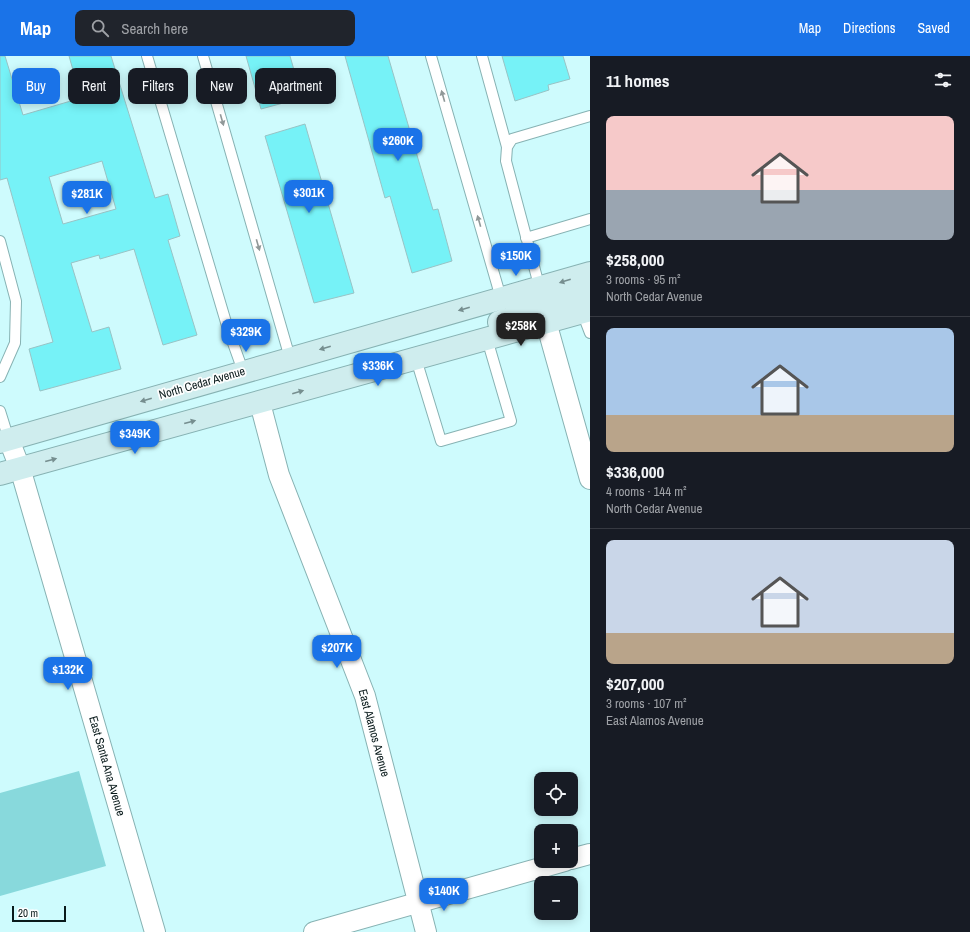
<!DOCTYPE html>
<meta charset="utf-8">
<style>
:root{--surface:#171b24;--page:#20242c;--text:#f1f3f6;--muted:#9ea1a6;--line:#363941;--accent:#1a73e8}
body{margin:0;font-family:"Archivo Narrow",sans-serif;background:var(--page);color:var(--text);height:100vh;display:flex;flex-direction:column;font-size:15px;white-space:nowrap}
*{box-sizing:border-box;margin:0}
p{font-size:13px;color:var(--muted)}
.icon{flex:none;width:22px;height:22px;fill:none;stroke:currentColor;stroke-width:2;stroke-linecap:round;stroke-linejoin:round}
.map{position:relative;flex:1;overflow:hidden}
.drawer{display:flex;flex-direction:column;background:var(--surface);width:380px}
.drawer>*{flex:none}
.top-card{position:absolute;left:12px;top:12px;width:380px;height:36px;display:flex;gap:8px}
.fabs{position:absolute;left:534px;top:716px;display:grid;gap:8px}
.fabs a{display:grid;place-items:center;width:44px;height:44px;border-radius:8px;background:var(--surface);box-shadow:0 2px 10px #0003;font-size:20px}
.scale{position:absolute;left:12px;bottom:10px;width:54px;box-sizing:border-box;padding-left:4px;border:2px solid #091a1b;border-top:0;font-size:11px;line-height:14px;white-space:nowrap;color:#091a1b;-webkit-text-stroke:3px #fefefe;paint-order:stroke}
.price{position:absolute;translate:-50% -34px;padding:0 9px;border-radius:8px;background:var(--accent);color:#fff;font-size:13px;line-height:26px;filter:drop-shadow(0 1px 2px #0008)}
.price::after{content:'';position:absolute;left:50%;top:24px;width:12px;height:9px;margin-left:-6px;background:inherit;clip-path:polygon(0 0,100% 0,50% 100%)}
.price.selected{background:#222;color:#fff}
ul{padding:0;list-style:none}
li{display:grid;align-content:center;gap:8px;height:212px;padding:0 16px}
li+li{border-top:1px solid var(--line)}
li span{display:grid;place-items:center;height:124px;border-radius:8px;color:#555}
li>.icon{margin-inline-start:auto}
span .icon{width:72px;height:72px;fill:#fffc;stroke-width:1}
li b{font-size:17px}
h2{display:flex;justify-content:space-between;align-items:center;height:48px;padding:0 16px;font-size:17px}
.tag{padding:0 14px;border-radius:8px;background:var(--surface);box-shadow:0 2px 10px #0003;font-size:14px;line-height:36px}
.tag.selected{background:var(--accent);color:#fff}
header{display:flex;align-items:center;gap:24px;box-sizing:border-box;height:56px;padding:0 20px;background:var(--accent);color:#fff}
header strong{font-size:19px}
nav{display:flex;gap:22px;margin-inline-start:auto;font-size:14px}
.search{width:280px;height:36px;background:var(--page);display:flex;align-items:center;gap:10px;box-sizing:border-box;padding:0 14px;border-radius:8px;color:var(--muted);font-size:15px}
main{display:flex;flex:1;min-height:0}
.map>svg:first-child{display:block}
</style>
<header>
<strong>Map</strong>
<div class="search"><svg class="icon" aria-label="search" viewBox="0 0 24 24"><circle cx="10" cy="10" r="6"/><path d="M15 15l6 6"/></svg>Search here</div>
<nav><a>Map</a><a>Directions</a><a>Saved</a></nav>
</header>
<main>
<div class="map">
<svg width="590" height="876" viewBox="0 0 590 876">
<rect width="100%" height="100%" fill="#cefbfd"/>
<path fill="#88d9dc" d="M79,715L106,810L0,840V737Z"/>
<path fill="#76f2f7" stroke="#98c3c5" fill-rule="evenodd" d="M0,0H5L23,59L81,42L69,0H111L155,142L168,138L180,180L168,184L197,279L163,289L134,193L100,203L99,199L71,207L92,276L109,271L121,313L40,335L29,293L53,286L7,122L0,124ZM102,105L116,153L63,168L49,121Z
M246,0H290L302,42L261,53Z
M345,0H388L433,154L438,153L452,205L412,217L390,140L385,142Z
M502,0H563L570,23L548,29L549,34L515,45Z
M305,68L354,237L314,247L265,80Z"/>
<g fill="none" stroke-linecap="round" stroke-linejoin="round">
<g stroke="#87b2b3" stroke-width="12">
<path id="service" d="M147,0L228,273L243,315
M203,0L290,302
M431,0L501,242
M482,0L507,91
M526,182L590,163
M0,185L16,245L15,287L0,321
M540,233L506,105L507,91L512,83L590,60
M582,256L590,277
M416,303L441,385L511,365L487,283
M0,355L9,384"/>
</g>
<g stroke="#87b2b3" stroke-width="22">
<path id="minor" d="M546,266L590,423
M260,347L279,419L365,640L426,876
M9,384L20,412L155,876
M571,803L590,798
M314,876L565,805"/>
</g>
<g stroke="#87b2b3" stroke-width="24">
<path id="secondary" d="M499,266C522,259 532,258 540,233
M546,266C551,242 569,240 590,235
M0,386L590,217
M0,418L590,254"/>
</g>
<use href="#service" stroke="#fff" stroke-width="10"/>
<use href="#minor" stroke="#fff" stroke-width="20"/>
<use href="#secondary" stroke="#cfedee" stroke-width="22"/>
</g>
<defs><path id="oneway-solid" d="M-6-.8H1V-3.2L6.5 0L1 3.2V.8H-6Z"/></defs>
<g fill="#909898">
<use href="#oneway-solid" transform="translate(443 40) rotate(-106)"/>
<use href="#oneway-solid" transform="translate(222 64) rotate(74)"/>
<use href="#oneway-solid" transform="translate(479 165) rotate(-106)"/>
<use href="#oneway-solid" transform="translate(258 189) rotate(74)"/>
</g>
<g fill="#768e8f">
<use href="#oneway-solid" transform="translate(565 225) rotate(163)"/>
<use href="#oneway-solid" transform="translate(464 253) rotate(164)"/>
<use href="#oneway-solid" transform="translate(325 292) rotate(164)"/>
<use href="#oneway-solid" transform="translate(298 336) rotate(-16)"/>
<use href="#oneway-solid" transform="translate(146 344) rotate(164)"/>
<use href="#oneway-solid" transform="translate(190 366) rotate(-15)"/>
<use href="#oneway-solid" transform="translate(51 404) rotate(-15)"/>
</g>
<g text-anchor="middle" stroke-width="3.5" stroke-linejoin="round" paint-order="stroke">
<g font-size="12" fill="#091a1b" stroke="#fefefe">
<text transform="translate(202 327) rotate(-16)" y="4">North Cedar Avenue</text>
<text transform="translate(374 677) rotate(75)" y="4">East Alamos Avenue</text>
<text transform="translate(107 710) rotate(74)" y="4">East Santa Ana Avenue</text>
</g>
</g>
</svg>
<div class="fabs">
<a><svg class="icon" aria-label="locate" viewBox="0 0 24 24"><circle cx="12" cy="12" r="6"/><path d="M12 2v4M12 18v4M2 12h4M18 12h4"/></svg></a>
<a>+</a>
<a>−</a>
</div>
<div class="scale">20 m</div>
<b class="price" style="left:398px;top:106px">$260K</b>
<b class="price" style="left:309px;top:158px">$301K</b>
<b class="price" style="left:87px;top:159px">$281K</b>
<b class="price" style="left:516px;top:221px">$150K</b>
<b class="price selected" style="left:521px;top:291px">$258K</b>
<b class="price" style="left:246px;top:297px">$329K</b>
<b class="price" style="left:378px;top:331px">$336K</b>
<b class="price" style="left:135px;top:399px">$349K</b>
<b class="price" style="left:337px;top:613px">$207K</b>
<b class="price" style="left:68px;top:635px">$132K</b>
<b class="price" style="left:444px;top:856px">$140K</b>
<div class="top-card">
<a class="tag selected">Buy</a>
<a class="tag">Rent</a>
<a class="tag">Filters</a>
<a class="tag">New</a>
<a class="tag">Apartment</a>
</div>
</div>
<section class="drawer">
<h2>11 homes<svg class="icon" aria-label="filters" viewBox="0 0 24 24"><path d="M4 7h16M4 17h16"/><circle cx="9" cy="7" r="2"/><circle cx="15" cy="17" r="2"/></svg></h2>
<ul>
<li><span style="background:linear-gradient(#f6c9c9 60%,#9aa5b1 0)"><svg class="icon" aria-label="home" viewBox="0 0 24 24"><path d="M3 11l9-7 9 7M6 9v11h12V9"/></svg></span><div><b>$258,000</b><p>3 rooms · 95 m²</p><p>North Cedar Avenue</p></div></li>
<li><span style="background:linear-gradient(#a9c7e8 70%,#b9a48a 0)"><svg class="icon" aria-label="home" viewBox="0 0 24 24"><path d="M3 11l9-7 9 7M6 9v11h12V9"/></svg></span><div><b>$336,000</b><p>4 rooms · 144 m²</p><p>North Cedar Avenue</p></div></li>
<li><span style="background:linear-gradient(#c9d6e8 75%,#b9a48a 0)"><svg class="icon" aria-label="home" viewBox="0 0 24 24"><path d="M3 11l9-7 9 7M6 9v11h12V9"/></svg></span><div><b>$207,000</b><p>3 rooms · 107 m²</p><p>East Alamos Avenue</p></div></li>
</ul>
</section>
</main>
